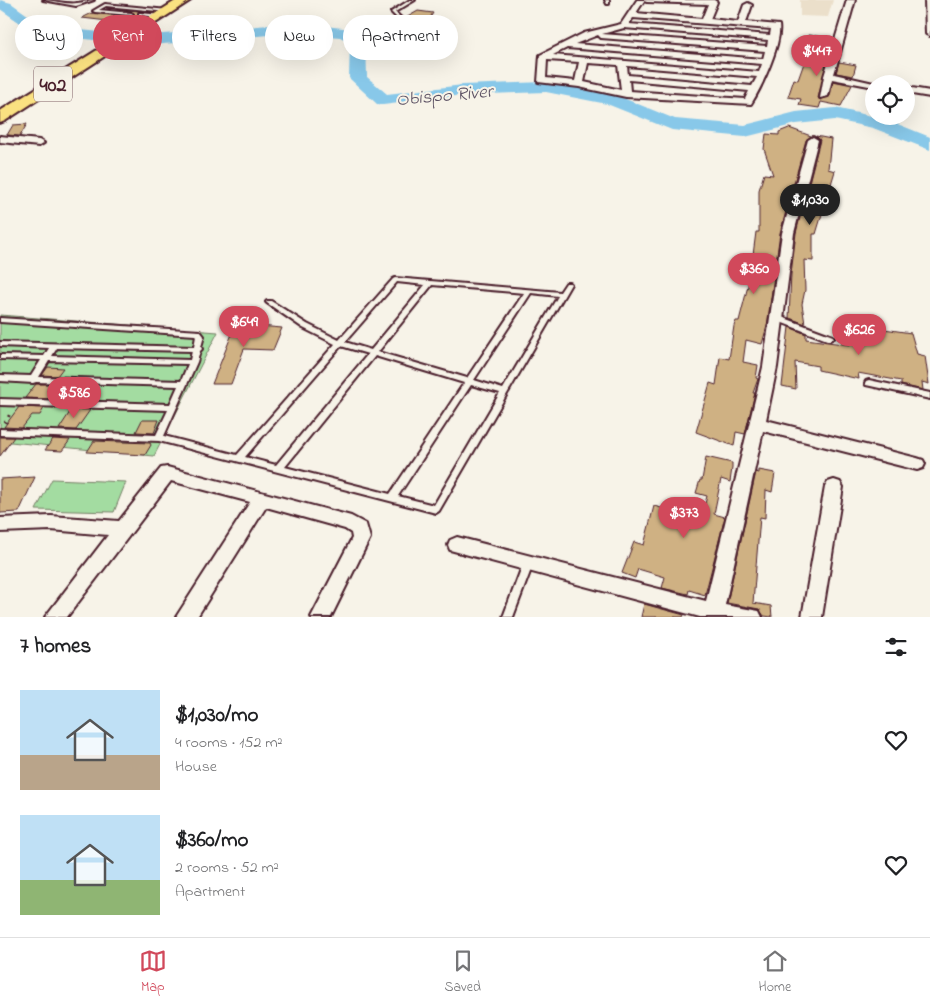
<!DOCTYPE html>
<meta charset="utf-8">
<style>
:root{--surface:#fff;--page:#f2f2f2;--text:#202124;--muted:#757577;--line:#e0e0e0;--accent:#d1495b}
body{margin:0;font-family:"Indie Flower",sans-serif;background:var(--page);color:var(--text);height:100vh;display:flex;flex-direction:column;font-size:19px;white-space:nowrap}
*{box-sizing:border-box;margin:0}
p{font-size:16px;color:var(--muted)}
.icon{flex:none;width:28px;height:28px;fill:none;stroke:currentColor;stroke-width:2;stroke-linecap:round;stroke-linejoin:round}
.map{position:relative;height:617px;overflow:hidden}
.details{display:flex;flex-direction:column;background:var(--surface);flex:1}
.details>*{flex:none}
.guide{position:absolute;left:15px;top:15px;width:500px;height:45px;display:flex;gap:10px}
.tools{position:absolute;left:865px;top:75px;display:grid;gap:10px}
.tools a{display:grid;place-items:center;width:50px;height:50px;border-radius:50%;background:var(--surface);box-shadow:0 5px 20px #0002;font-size:25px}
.price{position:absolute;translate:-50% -42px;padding:0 11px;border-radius:18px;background:var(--accent);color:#fff;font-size:16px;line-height:32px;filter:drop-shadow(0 1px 2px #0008)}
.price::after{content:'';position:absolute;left:50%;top:30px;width:15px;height:11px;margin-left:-8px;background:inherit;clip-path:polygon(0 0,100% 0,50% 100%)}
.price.on{background:#222;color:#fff}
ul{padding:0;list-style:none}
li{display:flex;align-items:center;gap:15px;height:125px;padding:0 20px}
li span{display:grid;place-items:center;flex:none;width:140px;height:100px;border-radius:0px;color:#555}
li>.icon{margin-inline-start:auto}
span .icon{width:60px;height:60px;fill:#fffc;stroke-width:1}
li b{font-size:21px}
h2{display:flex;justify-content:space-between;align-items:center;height:60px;padding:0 20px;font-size:21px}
.tag{padding:0 18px;border-radius:22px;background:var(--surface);box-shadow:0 5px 20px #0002;font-size:18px;line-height:45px}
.tag.on{background:var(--accent);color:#fff}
.tabs{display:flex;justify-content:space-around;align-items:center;height:70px;border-top:1px solid var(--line);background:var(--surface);font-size:14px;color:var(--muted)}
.tabs a{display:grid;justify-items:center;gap:2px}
.tabs .on{color:var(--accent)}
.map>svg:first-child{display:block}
</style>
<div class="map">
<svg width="930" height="617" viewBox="0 0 930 617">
<rect width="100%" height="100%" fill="#f7f3e8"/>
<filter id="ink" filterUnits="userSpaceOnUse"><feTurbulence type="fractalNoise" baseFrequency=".02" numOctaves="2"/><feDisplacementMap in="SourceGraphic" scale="10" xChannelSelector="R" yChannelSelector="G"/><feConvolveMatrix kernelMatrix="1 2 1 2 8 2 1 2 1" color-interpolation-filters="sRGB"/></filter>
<g filter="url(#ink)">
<path fill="#ebdfca" d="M800,0H833L828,17L800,16Z"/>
<path fill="#a3dca1" stroke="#767e66" d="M0,315L218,332L154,456L0,441Z
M52,479L126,482L114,512L36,510Z"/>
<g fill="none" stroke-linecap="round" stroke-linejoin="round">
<path fill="#88c8e9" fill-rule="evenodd" d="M0,0L11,3L36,21L61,28L139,36L294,23L343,28L364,37L366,40L367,77L387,94L463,85L546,82L618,96L675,119L745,125L796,112L835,108L885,119L930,137V150L873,128L835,120L796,124L745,137L672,130L607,104L546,92L463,95L383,105L377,104L349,78L350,42L340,37L294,33L139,46L55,35L26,27L0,9Z"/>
</g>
<path fill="#cfb183" stroke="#4a1f2b" d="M106,8L139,11L138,16L125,23L82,18L92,13L131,17L135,15L131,11Z
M418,11L433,13L426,24L437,26L427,32H429L405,49L391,46L387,49L379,47L375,51L368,45L369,39L398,22L399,26H404L406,21L404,19Z
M809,35L833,38L818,98L820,100L830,96L833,81L852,85L841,106L821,102L819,108L799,105L801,99L788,97L794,79L798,80L810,46Z
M839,62L856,65L853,76L836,73Z
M27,124L20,136L7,135L13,125Z
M789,128L811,136L806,140L780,233L767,326L762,344L746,340L743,362L758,365L756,378L758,379L753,393H755L745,434L736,432L734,446L696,432L710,383L716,385L720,357L729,359L734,326L736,321H739L750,278L756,232H759V190L764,174L773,175L764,149L766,134L779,135V132Z
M816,136L831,139L828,169L835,171L816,234H813V261L804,260L805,290L802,304L805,324L789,318L791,274L796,233L820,140Z
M236,324L282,328L273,350L244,349L231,384H212Z
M848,324L883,327L884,329L911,333L917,354L925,356L929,384L922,382L923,390L901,385V381L858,373L859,379L818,370V366L795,362L796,389L782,386L789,327L806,334V339L850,345L849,339L853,340Z
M48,367L63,368L57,376L42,375Z
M36,384H51L47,391L55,392L50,399L25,398Z
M83,393L100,394L96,400L78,399Z
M19,407L44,408L40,415H32L22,428L4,427Z
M72,409L90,410L76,430L59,429Z
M142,420H159L154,433L136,432Z
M0,437H14L0,456Z
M53,439L70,440L62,451L45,450Z
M94,441L150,443L151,445L145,455L87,452Z
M706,457L732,463V468L730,482L721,479L714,514L725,517L705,595L689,590L688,594L662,588L665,577L638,569L635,578L622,573L634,542L644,545L654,506L701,519L707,496L696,493L700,480H702Z
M759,470L775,473L772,492L766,490L765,518L760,517L753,603L771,606L772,617L764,616L759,609L727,603L756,472L759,473Z
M35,477L19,512L0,513V479Z
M644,604L684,615L683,617H641Z"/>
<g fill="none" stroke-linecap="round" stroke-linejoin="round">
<g stroke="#4a1f2b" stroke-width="4">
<path id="lane" d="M43,0C53,0 68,5 77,3C83,3 88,0 94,0L76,6Z
M410,0H415L395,12L404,21L402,25H400V21L391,12Z
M605,0H609V4H607Z
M105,4L168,10L170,11L168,12L106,6L99,10L131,13L133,14L131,15L95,12L93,11Z
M140,13L161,15L163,16L161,17L139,15V13Z
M395,278L560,292L566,283H570L571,284L439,511L436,513L159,441L0,435V429L156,435L168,410L0,405V399L170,404L178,386L36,382L33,383L0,381V375L31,376L41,360L0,359V355L44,356L49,348L0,346V342L194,347L196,336L195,335L0,322V318L200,331L204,336L201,347L202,349L200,351L197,362L164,436L237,455L335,344L303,328L267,303L266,302L267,301H271L307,324L339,340L393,279ZM397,282L425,285L371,350L345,342ZM432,285L524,293L467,378L378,352ZM531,293L558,296L503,389L474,380ZM341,346L368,354L276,465L245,457ZM57,348L192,351L190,360L52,356ZM375,356L464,383L390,494L285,467ZM49,361L188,364L181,381L39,377ZM471,385L500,393L434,505L398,496Z
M775,316H779L833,336L834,338L830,340H827L775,320L774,318Z
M869,380L930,393V399L866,385L865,383L866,381Z
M528,560L531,561L533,564L513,617H503L523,564L525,561Z"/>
</g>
<g stroke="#4a1f2b" stroke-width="4">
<path id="street" d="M637,0H714L717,2L710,19L738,22L744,5L748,3L752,5L746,22L779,25C782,43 762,87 751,104L626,97L579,87L538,82L540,55L584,33L621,24ZM644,1L647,2L708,4L702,19L636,13ZM633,18L771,29L770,35L629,24ZM624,28L768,40L767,46L602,34ZM598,35L601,38L765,51L763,59L575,44ZM567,48L762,64L759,72L553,55ZM547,60L579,62L575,81L546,78ZM588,63L618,65L621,90L584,82ZM627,66L757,77L752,86L628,75ZM629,80L749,91L745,99L630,91Z
M847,0H855L834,74L878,84H874V87L832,79L828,96L820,98L824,76Z
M925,0H930V36L926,34Z
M906,87L930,91V97L906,93Z
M0,136L39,140L44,143L39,146L0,142Z
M813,137L818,140L794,233L777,367L766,420L917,458L923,460L925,464L923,468L917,470L763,431L725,605L759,611L762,617H700L450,550L448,545L450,540L457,537L706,601L763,367L782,233L808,140Z
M167,467L351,516L366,524L370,538L331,617H311L352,538L351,533L345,529L266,507L197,617H176L250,502L171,481L67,617H45L108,535L51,530L0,532V518L51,516L119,521L161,468Z
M834,480L840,482L843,487L822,617H802L825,487L828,482Z"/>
</g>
<g stroke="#4a1f2b" stroke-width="4">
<path id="primary" d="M177,0H191L5,121L0,123V111Z"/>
</g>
<path stroke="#4a1f2b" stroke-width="3" stroke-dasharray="2 5" stroke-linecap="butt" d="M5,423L11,412"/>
<use href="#lane" fill="#f7f3e8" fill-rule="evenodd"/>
<use href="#street" fill="#f7f3e8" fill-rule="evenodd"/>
<use href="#primary" fill="#fae181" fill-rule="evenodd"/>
</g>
</g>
<g text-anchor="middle" stroke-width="4" stroke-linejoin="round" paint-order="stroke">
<g font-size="19" font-style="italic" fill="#5d5264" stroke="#f7f3e8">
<text transform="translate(444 94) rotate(-5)" y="7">Obispo River</text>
</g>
<rect fill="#f7f3e8" stroke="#7e5f64" stroke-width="1" x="34" y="66.5" width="38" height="35" rx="4"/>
<g font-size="20" font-weight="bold" fill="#4a1f2b">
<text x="53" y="91">402</text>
</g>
</g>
</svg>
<div class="tools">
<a><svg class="icon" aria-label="locate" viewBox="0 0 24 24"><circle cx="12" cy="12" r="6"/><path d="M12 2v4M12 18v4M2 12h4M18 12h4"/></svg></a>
</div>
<b class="price" style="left:817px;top:77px">$447</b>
<b class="price on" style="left:810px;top:226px">$1,030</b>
<b class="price" style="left:754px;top:295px">$360</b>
<b class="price" style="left:244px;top:348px">$649</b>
<b class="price" style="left:859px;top:356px">$626</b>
<b class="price" style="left:74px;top:419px">$586</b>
<b class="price" style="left:684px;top:539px">$373</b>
<div class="guide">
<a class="tag">Buy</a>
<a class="tag on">Rent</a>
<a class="tag">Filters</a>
<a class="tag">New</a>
<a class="tag">Apartment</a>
</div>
</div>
<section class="details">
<h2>7 homes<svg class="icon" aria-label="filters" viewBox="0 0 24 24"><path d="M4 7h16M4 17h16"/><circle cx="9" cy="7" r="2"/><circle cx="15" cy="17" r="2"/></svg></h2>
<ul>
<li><span style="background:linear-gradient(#bfe0f5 65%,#b9a48a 0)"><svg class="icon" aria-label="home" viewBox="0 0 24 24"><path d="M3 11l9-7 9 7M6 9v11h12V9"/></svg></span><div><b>$1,030/mo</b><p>4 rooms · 152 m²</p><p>House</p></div><svg class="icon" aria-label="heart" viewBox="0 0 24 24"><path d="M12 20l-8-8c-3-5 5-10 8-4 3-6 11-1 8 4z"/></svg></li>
<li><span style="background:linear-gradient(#bfe0f5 65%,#8fb573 0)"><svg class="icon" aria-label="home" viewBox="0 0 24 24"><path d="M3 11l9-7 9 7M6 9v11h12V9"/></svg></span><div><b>$360/mo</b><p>2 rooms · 52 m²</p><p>Apartment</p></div><svg class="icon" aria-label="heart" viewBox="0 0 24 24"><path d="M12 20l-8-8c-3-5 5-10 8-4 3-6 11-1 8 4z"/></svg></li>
</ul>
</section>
<nav class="tabs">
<a class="on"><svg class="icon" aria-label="map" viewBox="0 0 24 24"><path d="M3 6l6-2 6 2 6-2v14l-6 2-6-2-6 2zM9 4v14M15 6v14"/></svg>Map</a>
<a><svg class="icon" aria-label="saved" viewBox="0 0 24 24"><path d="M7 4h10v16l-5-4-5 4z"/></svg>Saved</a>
<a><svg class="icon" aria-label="home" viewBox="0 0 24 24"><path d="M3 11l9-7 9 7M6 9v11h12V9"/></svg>Home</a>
</nav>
